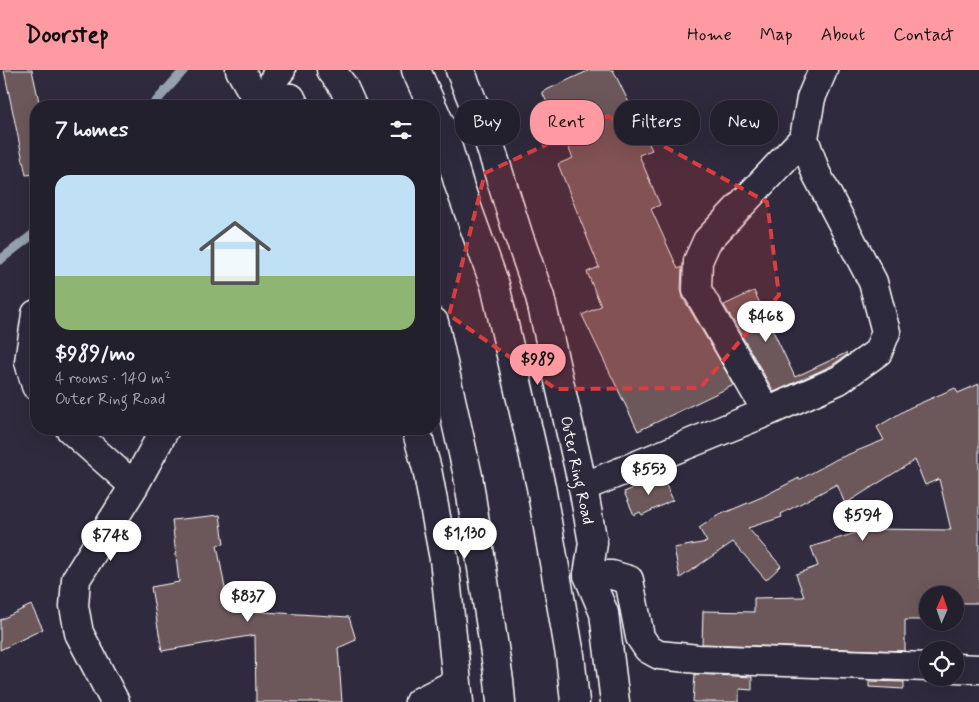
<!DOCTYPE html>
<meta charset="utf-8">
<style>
:root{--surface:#23202e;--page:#2f2d3a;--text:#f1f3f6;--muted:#a3a3aa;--line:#403e4a;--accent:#ff9aa2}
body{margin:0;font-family:Mynerve,sans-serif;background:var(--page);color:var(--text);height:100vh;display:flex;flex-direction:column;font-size:19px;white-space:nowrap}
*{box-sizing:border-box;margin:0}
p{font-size:16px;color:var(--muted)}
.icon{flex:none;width:28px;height:28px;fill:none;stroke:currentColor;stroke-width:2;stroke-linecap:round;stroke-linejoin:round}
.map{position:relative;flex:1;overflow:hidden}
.sheet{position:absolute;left:30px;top:30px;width:410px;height:335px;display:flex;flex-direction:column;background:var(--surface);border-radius:20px;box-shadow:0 5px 20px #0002,0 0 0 1px var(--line)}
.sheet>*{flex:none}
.hud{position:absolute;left:455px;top:30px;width:449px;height:45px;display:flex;gap:10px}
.needle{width:32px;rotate:2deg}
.controls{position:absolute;left:919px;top:516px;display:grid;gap:10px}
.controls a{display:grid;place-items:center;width:45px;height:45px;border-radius:50%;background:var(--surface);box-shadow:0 5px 20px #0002,0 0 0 1px var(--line);font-size:25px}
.price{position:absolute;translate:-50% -42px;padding:0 11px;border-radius:18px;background:#fff;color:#222;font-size:16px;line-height:32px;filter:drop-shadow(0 1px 2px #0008)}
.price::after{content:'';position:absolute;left:50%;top:30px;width:15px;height:11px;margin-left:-8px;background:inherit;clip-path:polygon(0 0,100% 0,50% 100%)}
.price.on{background:var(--accent);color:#111}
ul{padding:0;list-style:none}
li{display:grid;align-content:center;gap:10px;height:265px;padding:0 25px}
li+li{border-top:1px solid var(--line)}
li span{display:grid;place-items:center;height:155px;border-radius:15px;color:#555}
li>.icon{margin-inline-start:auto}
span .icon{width:90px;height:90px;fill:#fffc;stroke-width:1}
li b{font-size:21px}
h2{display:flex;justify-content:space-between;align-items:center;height:60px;padding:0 25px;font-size:21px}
.tag{padding:0 18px;border-radius:20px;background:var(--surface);box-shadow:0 5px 20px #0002,0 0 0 1px var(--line);font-size:18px;line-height:45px}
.tag.on{background:var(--accent);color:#111}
header{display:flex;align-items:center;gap:30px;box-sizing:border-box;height:70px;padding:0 25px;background:var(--accent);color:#111}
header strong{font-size:24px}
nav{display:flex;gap:28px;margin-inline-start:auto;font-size:18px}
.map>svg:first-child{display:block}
</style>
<header>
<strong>Doorstep</strong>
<nav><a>Home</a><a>Map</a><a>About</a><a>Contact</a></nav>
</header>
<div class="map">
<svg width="979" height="632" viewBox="0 0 979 632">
<rect width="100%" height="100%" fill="#2f2a3d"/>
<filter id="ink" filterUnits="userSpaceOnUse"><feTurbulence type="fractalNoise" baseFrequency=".02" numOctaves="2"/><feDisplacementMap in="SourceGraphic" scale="10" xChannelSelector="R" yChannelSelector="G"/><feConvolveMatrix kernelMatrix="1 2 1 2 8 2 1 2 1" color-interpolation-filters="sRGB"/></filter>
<g filter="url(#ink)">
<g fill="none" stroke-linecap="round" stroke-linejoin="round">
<path stroke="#95a1af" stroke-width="9" d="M152,36L184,0
M0,190L36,162"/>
</g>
<path fill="#6c595a" stroke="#fff" d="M4,0H32L40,36H36V104L26,105Z
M590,0H613L652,80L639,85L660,135L651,139L678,199L682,197L681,219L683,228L734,315L638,361L582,245L601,236L587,202L599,197L558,94L573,88L542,22Z
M754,221L795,307L846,283L847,285L831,296L774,322L724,235Z
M979,314V533H955V525H928V534H925V550H905V581L702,574L703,541L754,542V528L804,527L796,504L818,496L811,477L868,459L951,460L939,409L925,415L915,390L845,434L837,414L781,444L782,447L748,458L781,496L766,510L733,472L680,508L674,478L707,472L699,458L717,446L762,427L799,408V410L837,389L884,370L877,357L909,338L955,318L958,323Z
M662,406L673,430L642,445L640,442L634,445L624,422Z
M220,445L224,474L217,475L229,540L349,547L356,570L338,578L342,632H256L255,565L162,581L151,517L179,512L172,450Z
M31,535L43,559L0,580V550Z
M695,604L752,607V620L739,619V632H693Z
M869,611L904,612V619L869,617Z"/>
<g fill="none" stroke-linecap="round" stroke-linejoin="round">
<g stroke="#fff" stroke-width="31">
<path id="minor" d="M281,0L275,7L270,25L291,28
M36,244L29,292L36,316
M767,342L697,220L698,191L707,171L804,68
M70,359L134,416
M583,417L767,342L839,310L878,282L886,262L873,212L816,103L804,68L811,28L823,0
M588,505H612L629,510L640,567L648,579L659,585L698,589L928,597
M955,598L979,599
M115,632L79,563L74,536L76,509L134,416L165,359
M419,632L456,613"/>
</g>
<g stroke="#fff" stroke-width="31">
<path id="major" d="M240,0L258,32L291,28L295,36
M331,0L343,16L352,36
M416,0L432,36
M460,0L489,72L518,164L540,227L583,417L593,473L588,505L604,543L615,632
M434,40L443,61L459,115L495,215L541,417L570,585L575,632
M434,252L468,406L499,610L501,632
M416,359L427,399L444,489L459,632"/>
</g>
<use href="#minor" stroke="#2f2a3d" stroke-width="28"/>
<use href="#major" stroke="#2f2a3d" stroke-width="28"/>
</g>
</g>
<path fill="#da3e3e" fill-opacity="0.2" stroke="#da3e3e" stroke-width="4" stroke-dasharray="10 6" stroke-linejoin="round" d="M608,46L767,132L779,225L700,318L556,319L449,245L485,103Z"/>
<g text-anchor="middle" stroke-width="4" stroke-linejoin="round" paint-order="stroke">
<g font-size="16" fill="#fff" stroke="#2f2a3d">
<text transform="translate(578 400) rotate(78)" y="6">Outer Ring Road</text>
</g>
</g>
</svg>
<div class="controls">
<a><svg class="needle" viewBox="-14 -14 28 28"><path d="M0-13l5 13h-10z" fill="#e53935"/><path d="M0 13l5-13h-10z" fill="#a3a3aa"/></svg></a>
<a><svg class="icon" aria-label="locate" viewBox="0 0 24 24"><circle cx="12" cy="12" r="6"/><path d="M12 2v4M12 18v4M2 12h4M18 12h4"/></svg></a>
</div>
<b class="price" style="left:766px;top:273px">$468</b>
<b class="price on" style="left:538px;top:316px">$989</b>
<b class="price" style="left:649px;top:426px">$553</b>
<b class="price" style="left:863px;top:472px">$594</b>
<b class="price" style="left:465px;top:490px">$1,130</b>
<b class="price" style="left:111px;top:492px">$748</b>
<b class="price" style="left:248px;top:553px">$837</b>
<div class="hud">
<a class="tag">Buy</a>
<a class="tag on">Rent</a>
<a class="tag">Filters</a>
<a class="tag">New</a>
</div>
<section class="sheet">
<h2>7 homes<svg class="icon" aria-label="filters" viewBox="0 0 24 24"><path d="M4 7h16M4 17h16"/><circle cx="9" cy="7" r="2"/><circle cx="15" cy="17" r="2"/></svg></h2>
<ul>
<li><span style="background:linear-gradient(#bfe0f5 65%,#8fb573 0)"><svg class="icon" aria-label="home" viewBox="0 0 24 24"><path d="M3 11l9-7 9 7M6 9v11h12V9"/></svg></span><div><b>$989/mo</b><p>4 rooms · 140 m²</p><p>Outer Ring Road</p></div></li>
</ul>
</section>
</div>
